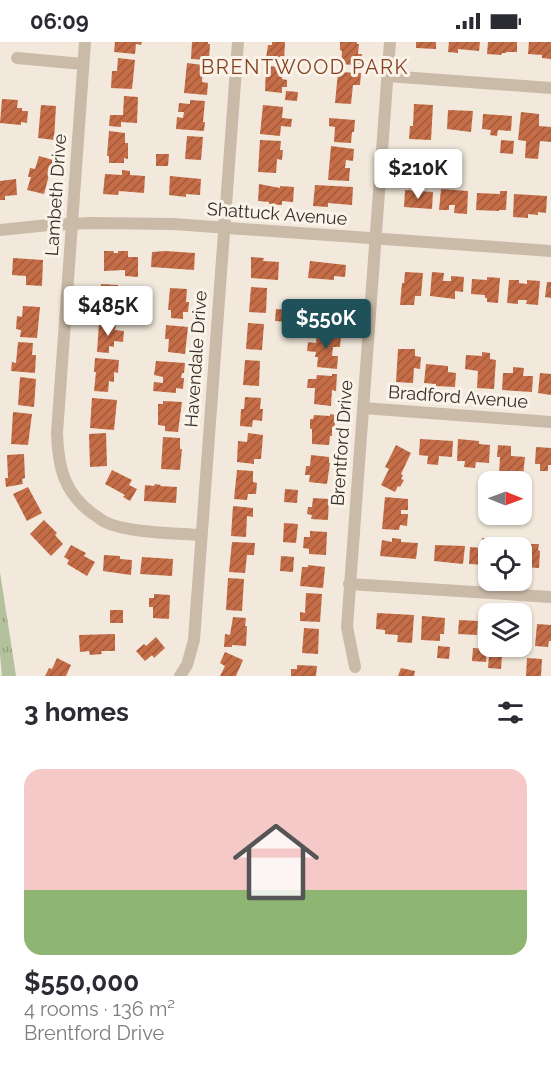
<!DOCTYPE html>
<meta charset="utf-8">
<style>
:root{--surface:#fff;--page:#f7f7f7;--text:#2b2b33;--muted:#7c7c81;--accent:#1e5159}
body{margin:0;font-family:Raleway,sans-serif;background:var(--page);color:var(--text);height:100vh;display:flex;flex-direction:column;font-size:22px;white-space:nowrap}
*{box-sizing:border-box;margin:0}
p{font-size:20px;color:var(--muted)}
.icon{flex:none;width:33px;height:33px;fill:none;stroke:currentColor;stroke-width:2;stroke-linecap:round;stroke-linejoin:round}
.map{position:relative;height:634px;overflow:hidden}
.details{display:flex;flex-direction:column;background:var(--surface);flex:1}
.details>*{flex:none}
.needle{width:39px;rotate:91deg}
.tools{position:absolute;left:478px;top:429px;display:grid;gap:12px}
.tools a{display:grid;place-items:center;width:54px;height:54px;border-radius:12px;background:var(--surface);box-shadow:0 2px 4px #0004;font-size:30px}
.price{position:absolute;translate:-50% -51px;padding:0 14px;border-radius:6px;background:#fff;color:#222;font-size:20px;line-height:39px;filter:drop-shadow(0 2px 3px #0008)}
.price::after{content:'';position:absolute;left:50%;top:36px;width:18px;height:14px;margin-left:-9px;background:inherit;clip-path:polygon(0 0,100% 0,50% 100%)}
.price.on{background:var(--accent);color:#fff}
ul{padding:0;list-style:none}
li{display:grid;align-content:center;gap:12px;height:318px;padding:0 24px}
li span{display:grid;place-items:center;height:186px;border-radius:18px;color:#555}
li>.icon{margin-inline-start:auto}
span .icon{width:108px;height:108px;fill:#fffc;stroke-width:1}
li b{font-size:26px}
h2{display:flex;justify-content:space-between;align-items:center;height:72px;padding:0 24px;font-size:26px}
.status{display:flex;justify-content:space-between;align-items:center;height:42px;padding:0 30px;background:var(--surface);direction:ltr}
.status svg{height:16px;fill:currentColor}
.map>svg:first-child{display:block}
</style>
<div class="status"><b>06:09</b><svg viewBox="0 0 49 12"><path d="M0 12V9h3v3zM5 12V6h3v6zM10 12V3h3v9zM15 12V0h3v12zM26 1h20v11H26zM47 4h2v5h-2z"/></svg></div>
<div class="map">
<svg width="551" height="634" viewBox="0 0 551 634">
<defs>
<pattern id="grass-tufts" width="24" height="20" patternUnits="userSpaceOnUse" patternTransform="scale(1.5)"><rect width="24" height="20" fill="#b3c19c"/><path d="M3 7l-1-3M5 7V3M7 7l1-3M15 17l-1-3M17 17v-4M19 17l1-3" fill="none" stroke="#929d7f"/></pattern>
<pattern id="building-hatch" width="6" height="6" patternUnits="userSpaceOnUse" patternTransform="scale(1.5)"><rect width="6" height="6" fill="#c56d47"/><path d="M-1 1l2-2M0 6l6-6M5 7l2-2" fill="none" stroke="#a15a3b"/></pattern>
</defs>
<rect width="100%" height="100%" fill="#f2e9dc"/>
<path fill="url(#grass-tufts)" d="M0,530L16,634H2L0,613Z"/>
<path fill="url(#building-hatch)" d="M115,0H142L141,3L136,2L135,12L114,10Z
M192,0H208V2H210L209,18L191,17Z
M272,0H285L284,18L266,16L268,3H272Z
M340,0H357V2H359L358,12H362L361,25H354V23L341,22L342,9L340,8Z
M416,0H436V7L416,6Z
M449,0H480L479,9L458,7V11L448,10Z
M488,0H517V10H506V11H502L501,13L487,12Z
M529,0H551V17L542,16V13L528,12Z
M118,16L135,18L132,47L111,46L112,29H117Z
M187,21L203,23L202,40L208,41L207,53L184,51Z
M266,24L283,25L282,37L287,38V45H282V51L265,49Z
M338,30L361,31L360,43H353L351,62L335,61Z
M286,49L298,50L297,59L285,58Z
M124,54L138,55L137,81L121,80V85L109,84L110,73H123Z
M2,57L18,58L17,66H22V69H28L27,81L21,80V83L0,81Z
M190,58L205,59L203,80H205L204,89L176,87L177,75L183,76L184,70H178L179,61L190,62Z
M414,62L433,63L431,98L409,97L410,84H413Z
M41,63L56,64L54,98L38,96Z
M263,63L283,65L282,76L292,77L291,85L281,84L280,94L260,92Z
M448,68L473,69L471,90L447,87Z
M521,70L539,72V84L551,85V100L540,99L538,117L525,116L526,99L518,98Z
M483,72L512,74L511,89L498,88L497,94L490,93L491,88L482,87Z
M329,76L355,78L354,90H352L351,101L334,100L335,85L329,84Z
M109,89L125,91V101H128V117L124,116V121H109V114H107Z
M187,94L203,95L201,118L185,117Z
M260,98L281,99L280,108H283L282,118L277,117L276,131L258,130Z
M501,98L514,99L513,112L500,111Z
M331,104L354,107L353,119L346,118L345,126H350L349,139L328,138Z
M156,112H169L168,124H156Z
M39,114L53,118L44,152L27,148L31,135H28L30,126L35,127Z
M407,123L423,124L421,139L406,138Z
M122,128L130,129V133L145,134L144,151L119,149L118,153L103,152L105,132L122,133Z
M170,134L201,137L200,153L186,152V155L169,153Z
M16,137L17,153L5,154V158H0V139Z
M259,142L280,146V144L294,145L293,160L282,159V163L269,162V160L258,159Z
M315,143L353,145L352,163L328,161V165L313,164Z
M441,147L468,149L467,172L454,171L455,163H449V168H439Z
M405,148L433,150L432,167L404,165Z
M500,149H507L506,168H499V169L476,168L477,151L500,152Z
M514,152L547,154L546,171L538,170V173L528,172V176L513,175Z
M104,209H114L113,211H118V209H128V215H138V235L125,234V228L104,229Z
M165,209L195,211L194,228L151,225L152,210Z
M251,215L264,216L263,219L279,220L278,238L251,236Z
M13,216L43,218L42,244L26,243V234L12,233Z
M310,219L346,223L345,235L334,234V238L308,236Z
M405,230L423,231L421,254H415L414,263H400L402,241H404Z
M432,230L444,231L443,239H451V234L464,235L463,250L455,249V257L430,254Z
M487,235L500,236L498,261L487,260V256H485V253L471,252L472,237L487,238Z
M509,238H519V241L527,242V238L540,239L538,263L526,262L527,258H518V262L507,261Z
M547,240H551V256L545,255Z
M101,242L118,243L117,267H113V274L98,273Z
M251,245L267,246L266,271L249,270Z
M170,246L187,247L186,260H189L188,270H183V277L171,276V268H168Z
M329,258L345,260L344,287L327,285V283L322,282L323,271L329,272Z
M23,264L40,265L37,296L20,295L21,288L16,287L17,274L22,275Z
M276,267L288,268L287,280L275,279Z
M99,281L116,282L115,288L124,289L123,300L114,299V305L109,304V311L97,310Z
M248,281L264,282L262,308L246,307Z
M166,283L188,285L185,312L168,310L169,297H165Z
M317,292L341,293L340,305H333L332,314H338L337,327L317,325L318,315H315L316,310L307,309L308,300L316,301Z
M18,300L33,301L32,313H36L35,331L11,329L12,320L16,321Z
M398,307H415V314L421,315L420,327L414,326L413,341L396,340Z
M482,310L490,311V317L496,318L494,347L477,346L478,329L465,327L466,313L482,314Z
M95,316L119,318L118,331L114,330V340L109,339L108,350L94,349L96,330H94Z
M245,318L260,319L259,344L243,343Z
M156,319L185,321L184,331H182L181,336H184L183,347L176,346V351L153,349L154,340L163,341V335L154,333Z
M426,322L448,324V330L456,331L455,345L436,344V342L424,341Z
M513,325L524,326L523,334H533L532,350L502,348L503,331H513Z
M540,331L551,332V353L538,351Z
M332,332H337L336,349L332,348L331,364L314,362L315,346H307L308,337H316L317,333L332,334Z
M20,335L36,337L34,365L18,363Z
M245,355L261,356L260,367H263L262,379L253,378L252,385L240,384L241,367H244Z
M92,356L117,358L114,388L90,386Z
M163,359L182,360L178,390L165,389V384L158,383V362H163Z
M13,370L32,372L28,403L11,402Z
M330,372L335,373V385H332V394H330L329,403L312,402V387H310V377H313L314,373L330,374Z
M106,391L107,424L90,425L89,392Z
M248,391L263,393L261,417H254V422L237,420L238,399L247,400Z
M163,395L180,396V407H182L180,428L161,427Z
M420,397L453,399L452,415L439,414L438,423L427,422L428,414L419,413Z
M458,397L479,399V402L490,403L489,421L476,420L475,426L464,425L465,419H457Z
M396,403L411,411L401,432L403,433L401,437L404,438L400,445L398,444L395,450L381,443L389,427L385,425Z
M498,403L511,404V414L525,415L523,434H517L516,440H507L508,434L499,433L500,415H497Z
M536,405L551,406V423H548V429H540V422H535Z
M24,412L25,436L22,437L23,442L6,445L5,436H8L7,413Z
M311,413L329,415V421H330L327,442L309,440L310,433H305L306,424H310Z
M112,428L132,438L129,443L137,447L130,459L123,455L125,453L105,442Z
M237,428L253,429V440L257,441L256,452H248L247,458L234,457Z
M155,442L161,443L160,444L177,445L176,461L144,459L145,443L154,444Z
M28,445L42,471L27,479L13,452Z
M285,447L298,448L297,461L284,460Z
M385,455L408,457V468H401V472H408L407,484L400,483L399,488L382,487Z
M313,456L329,457L328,478L311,477L312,473L307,472L308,465H312Z
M233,464L253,466V475L247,474L246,495L231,494Z
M44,478L57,491L55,493L63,502L51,514L30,492Z
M284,481L298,482L296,501L283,500Z
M310,489L327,490L326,513L309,512V507L303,506L304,495H310Z
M392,496L401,497V500L418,501L416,517L380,514L382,498L392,500Z
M482,496L494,497L493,506H489V523L469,522L470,505L482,506Z
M232,500L255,501L254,513H247L245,531L229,530Z
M528,502H539L538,508L540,509L539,526L522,525V508H528Z
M71,503L86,511L84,514L95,520L87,534L67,522L69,518L64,515Z
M435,503L465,504L463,522L434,519Z
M104,513L120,514V517L132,518L131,533L103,529Z
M281,514L294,515L293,530L280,529Z
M142,515L173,517L172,534L140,532Z
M308,523L325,525L323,546L300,544L302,525H308Z
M228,536L244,537L242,569L226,568Z
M306,551L322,552L320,580L300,579V570L305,571Z
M154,552L170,553L169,577L153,576V565H149V556H154Z
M110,568H123V581H110Z
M377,571L414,573L412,601L397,600L398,593L385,592V588L376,587Z
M422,574L445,576L444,592H440V599L421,598Z
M233,575L246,576L245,584H247L246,604L232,603V605H224L225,592L230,593Z
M459,578L478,579L477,593L458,592Z
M537,582L551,583V599H549L548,605L535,604Z
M304,586L319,587L318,612L302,611Z
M115,592V609H101L102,612L90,613L89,609L80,610L79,593Z
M156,595L165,606L154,616L152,613L145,619L136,609L144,602L146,604Z
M438,604L450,605L449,617L437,616Z
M473,606L487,607L486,620L472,619Z
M225,610L243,618L236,634H220L225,624L220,621Z
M489,613L502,614L501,627L488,626Z
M57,616L71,623L66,634H45L49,626L52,627Z
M527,616L542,617L541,634H526Z
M297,623L317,624L316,634H291V627H297Z
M401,626L415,629L414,634H398Z"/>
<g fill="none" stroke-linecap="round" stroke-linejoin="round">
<path stroke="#cabaa8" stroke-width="12" d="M85,0L57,391C58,425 64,451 93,472C97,474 101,478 105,480C127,491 176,491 201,493
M17,16L83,22
M387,34L551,46
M0,188L49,183L91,181L173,182L551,209
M363,366L551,380
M349,542L551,555
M355,625L347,585L390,0
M180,634L187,623L194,598L238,0"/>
</g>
<g text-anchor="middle" stroke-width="6" stroke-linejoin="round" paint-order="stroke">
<g font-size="18" fill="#372e28" stroke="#faf3e9">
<text transform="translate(56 153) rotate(-86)" y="6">Lambeth Drive</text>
<text transform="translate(277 172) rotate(4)" y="6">Shattuck Avenue</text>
<text transform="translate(196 317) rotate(-86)" y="6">Havendale Drive</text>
<text transform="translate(458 355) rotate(4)" y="6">Bradford Avenue</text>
<text transform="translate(342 401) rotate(-86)" y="6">Brentford Drive</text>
</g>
<g font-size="20" letter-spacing="1.5" fill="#864022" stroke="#faf3e9">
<text x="305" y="32">BRENTWOOD PARK</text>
</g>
</g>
</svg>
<div class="tools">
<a><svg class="needle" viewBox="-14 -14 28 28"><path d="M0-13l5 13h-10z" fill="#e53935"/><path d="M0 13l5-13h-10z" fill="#7c7c81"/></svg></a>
<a><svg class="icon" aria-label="locate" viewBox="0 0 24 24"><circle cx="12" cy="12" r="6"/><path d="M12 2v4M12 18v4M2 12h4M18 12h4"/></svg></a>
<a><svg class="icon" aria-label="layers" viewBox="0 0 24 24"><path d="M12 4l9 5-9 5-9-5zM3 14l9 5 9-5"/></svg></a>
</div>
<b class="price" style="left:418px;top:158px">$210K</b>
<b class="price" style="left:108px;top:295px">$485K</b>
<b class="price on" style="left:326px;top:308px">$550K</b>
</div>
<section class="details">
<h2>3 homes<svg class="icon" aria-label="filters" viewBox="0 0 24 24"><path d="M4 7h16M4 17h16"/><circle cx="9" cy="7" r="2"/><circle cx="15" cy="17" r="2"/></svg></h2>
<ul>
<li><span style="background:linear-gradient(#f6c9c9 65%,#8fb573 0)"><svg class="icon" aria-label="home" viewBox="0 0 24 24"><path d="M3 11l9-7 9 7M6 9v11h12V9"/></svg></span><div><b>$550,000</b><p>4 rooms · 136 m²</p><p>Brentford Drive</p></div></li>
</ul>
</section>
